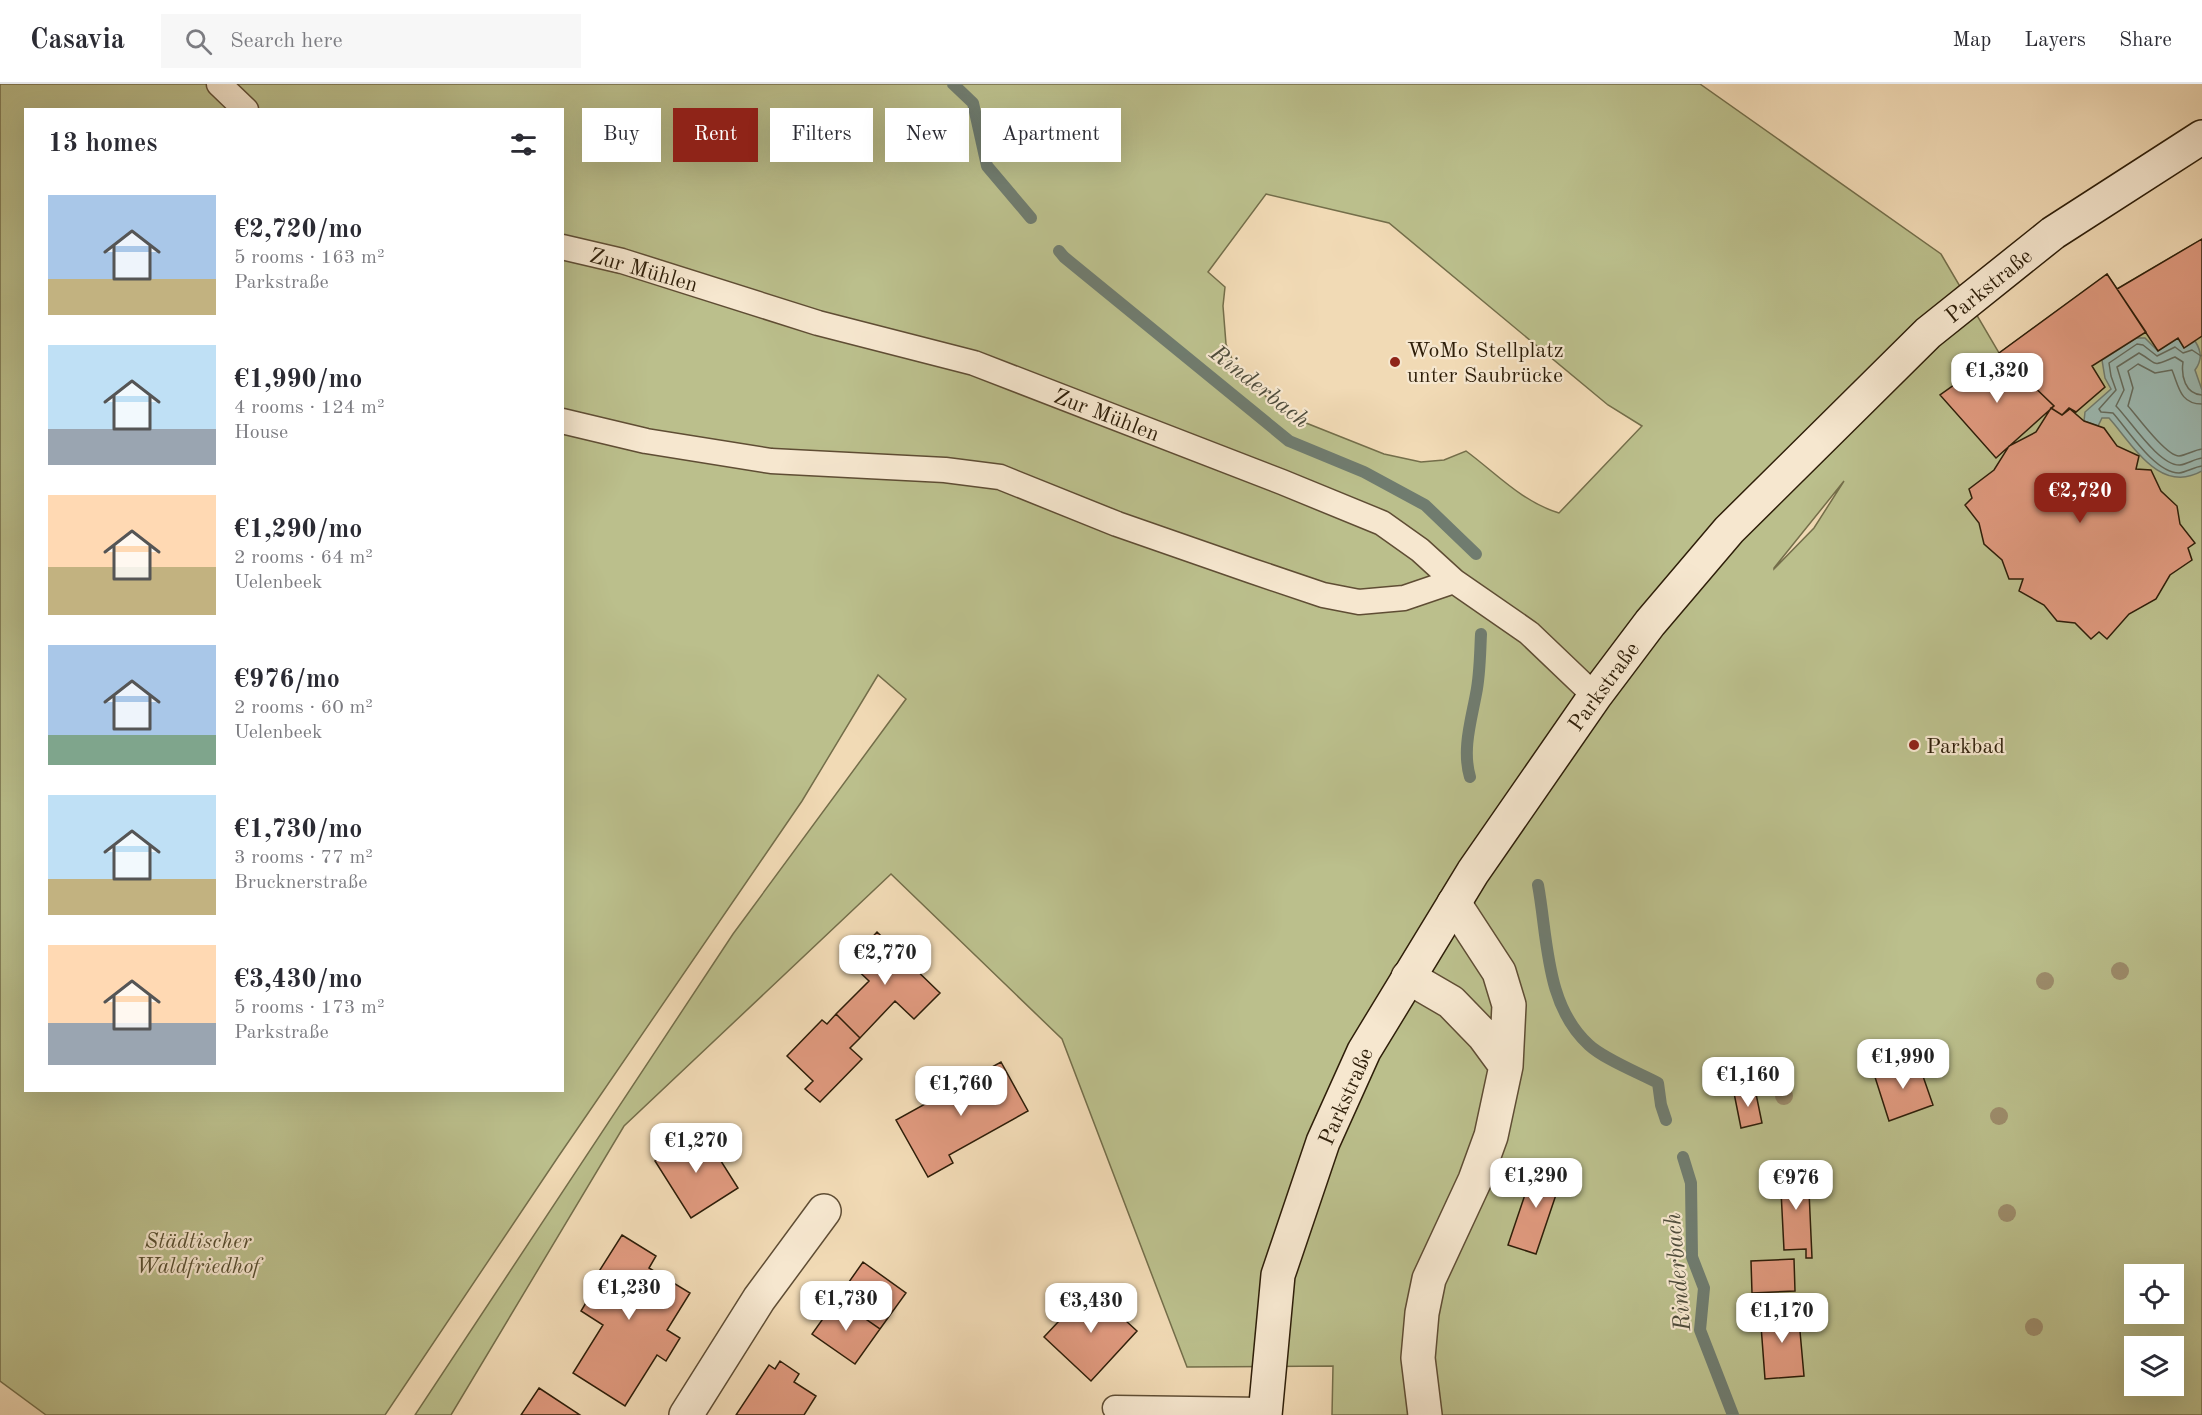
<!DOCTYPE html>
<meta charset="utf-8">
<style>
:root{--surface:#fff;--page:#f7f7f7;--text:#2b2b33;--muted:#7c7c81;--line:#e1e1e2;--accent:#8f2418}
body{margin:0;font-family:"Old Standard TT",serif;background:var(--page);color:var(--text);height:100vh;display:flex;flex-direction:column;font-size:22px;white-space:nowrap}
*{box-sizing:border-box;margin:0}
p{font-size:20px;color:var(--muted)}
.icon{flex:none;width:33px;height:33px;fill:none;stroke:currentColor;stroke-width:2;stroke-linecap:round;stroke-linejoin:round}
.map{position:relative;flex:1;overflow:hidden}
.side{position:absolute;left:24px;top:24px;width:540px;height:984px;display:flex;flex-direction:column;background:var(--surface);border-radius:0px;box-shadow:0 6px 24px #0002}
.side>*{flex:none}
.top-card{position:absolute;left:582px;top:24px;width:570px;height:54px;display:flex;gap:12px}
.tools{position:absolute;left:2124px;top:1180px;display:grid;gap:12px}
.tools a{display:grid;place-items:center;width:60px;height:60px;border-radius:0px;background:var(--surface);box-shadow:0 6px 24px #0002;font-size:30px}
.price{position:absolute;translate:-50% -51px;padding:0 14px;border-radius:12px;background:#fff;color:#222;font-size:20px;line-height:39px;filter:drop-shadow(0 2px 3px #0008)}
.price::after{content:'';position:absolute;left:50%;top:36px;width:18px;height:14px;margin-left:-9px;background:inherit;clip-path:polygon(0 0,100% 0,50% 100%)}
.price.active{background:var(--accent);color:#fff}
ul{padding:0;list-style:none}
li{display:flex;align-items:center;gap:18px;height:150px;padding:0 24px}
li span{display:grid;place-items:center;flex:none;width:168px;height:120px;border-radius:0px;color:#555}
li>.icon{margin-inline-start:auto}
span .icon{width:72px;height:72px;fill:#fffc;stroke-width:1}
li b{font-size:26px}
h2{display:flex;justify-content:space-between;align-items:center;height:72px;padding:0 24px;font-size:26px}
.tag{padding:0 21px;border-radius:0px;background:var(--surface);box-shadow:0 6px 24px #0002;font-size:21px;line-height:54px}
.tag.active{background:var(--accent);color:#fff}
header{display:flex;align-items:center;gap:36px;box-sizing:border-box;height:84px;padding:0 30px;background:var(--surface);border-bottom:2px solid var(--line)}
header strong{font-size:28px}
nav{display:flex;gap:33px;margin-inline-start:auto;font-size:21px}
.search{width:420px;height:54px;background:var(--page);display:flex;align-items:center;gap:15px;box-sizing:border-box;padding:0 21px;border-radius:0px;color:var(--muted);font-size:22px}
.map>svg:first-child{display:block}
</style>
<header>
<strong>Casavia</strong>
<div class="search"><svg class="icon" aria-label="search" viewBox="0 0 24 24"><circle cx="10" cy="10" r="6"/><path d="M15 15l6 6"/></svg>Search here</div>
<nav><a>Map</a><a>Layers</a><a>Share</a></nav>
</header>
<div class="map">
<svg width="2202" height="1331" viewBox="0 0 2202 1331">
<rect width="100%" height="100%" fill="#f1dab5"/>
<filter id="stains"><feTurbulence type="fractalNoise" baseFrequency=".00333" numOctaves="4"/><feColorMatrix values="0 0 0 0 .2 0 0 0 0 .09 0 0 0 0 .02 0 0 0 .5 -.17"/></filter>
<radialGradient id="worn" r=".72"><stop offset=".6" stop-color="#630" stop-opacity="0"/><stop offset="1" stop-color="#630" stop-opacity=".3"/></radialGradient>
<path fill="#bbbf8c" stroke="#746e4a" stroke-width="1.5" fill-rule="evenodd" d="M0,0H1700L1941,170L1999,269L2107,190L2117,205L2202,155V1331H1332L1333,1282L1187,1283L1062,955L891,790L624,1042L451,1331H415L733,850L906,615L878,591L802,717L558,1073L385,1331H46L0,1297ZM26,26H562V1006H26ZM1266,110L1389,139L1608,321L1642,342L1559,429C1522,418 1496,389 1466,367L1444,376L1421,378L1384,370L1286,331L1261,308L1240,295L1226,260L1223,222L1225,203L1208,188ZM1844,397L1814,444L1774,485V484ZM2134,1191H2174V1230H2134ZM2134,1263H2174V1302H2134Z"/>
<path fill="#9cbab3" stroke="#707c6f" stroke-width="1.5" d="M2136,254H2145L2158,267L2178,254L2184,264L2195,257C2202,268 2202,276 2195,286L2202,306V387C2160,411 2133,361 2109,334H2102L2098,342L2084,337L2085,328L2111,305L2105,294L2102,276Z"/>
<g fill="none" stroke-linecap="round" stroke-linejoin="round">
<path stroke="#656c5e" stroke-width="1.5" d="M2202,271L2201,272L2192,266L2183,269L2175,263L2157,272L2143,261L2137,260L2109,279L2111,292L2116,306L2099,325L2101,328L2113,329C2128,346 2155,389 2179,389C2187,388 2194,383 2202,382
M2202,311C2185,310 2181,292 2183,278L2175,273C2150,283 2160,281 2139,269L2117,283L2124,306L2116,322C2130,336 2159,382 2180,381C2188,380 2194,375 2202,374
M2202,320C2180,320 2179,303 2172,286L2155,289L2138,280L2128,287L2133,304L2128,322C2137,332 2166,372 2179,372C2187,371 2194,366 2202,365"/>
<path stroke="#707c6f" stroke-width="12" d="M953,0L973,19L987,82L1031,134
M1059,167L1064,173L1289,357L1364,388L1425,421L1476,470
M1470,693C1462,666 1471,637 1476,610C1480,591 1480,570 1481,550
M1538,801C1548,855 1545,921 1589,961C1604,975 1639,989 1658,999L1661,1021L1666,1036
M1683,1073L1691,1099L1692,1173L1704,1204L1700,1246L1733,1331"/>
</g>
<path fill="#df997e" stroke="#2e1e09" stroke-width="1.5" d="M2202,155V252L2184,264L2178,254L2158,267L2117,205Z
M2107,190L2146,248L2092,282L2105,303L2076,328L2069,324L2062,331L2051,324L2054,322L1999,269Z
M1999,269L2054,322L1996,374L1940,311Z
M2051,324L2062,331L2070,325L2084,337L2104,344L2117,362L2139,372L2136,385L2151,386L2161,407L2177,422L2180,440L2195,459L2188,464L2192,476L2170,491L2156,515L2129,530L2107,555L2099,548L2091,555L2075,539L2057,537L2044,521L2019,507L2023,495H2009L2002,476L1984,460L1979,439L1965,421L1972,414L1969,405L1994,386L2009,362L2036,348Z
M877,848L940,909L914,935L895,917L860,954L836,930L869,897L849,878Z
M836,930L860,954L850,964L862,975L820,1018L805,1005L813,997L787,972L822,936L827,940Z
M1917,975L1933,1021L1889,1037L1874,990Z
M1001,978L1028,1027L949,1071L953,1079L928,1093L896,1036Z
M1755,1005L1762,1039L1741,1044L1734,1009Z
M702,1047L738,1104L691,1134L655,1077Z
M1535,1081L1563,1090L1536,1170L1508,1161Z
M1808,1085L1812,1174H1806V1165L1784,1166L1780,1087Z
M622,1151L656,1172L649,1184L690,1209L667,1246L680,1254L666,1277L657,1271L625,1322L573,1289L603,1241L581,1227L602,1192L598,1189Z
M1794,1175L1795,1207L1752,1209L1751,1177Z
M863,1178L906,1209L880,1245L837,1215Z
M1090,1204L1137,1247L1091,1297L1044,1253Z
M837,1215L880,1245L855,1280L812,1250Z
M1798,1225L1804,1292L1765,1295L1760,1228Z
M780,1277L799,1290L794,1298L816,1312L804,1331H736L769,1281L775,1285Z
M539,1304L580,1331H521Z"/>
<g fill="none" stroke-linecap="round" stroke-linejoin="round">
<g stroke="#5f4d34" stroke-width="27">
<path id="lane" d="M219,0L246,26
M562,163L622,177L818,239L974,279L1282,398L1382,439L1420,466L1454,497L1529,549L1595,612
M562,337L646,357L771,377L945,386L1000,393L1117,440L1252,487L1323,511L1359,518L1404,514L1454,497
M1115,1324L1264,1326"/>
</g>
<g stroke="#5f4d34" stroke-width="36">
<path id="street" d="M1408,893L1451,918L1484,952L1506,982
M686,1331L759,1215L824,1127
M1425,1331L1418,1274L1422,1229L1429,1195L1475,1096L1491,1052L1506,982L1509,921L1499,888L1454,819"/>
</g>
<g stroke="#2e1e09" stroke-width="36">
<path id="secondary" d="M1265,1331L1278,1191L1323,1058L1364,967L1473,788L1595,612L1650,539L1729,446L1928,249L2053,149L2202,53"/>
</g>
<use href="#lane" stroke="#f6e7cf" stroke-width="24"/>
<use href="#street" stroke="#f6e7cf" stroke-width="33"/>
<use href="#secondary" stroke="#f6e7cf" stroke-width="33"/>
</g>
<g fill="#9d8d6c">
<circle cx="2120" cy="887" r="9"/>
<circle cx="2045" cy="897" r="9"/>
<circle cx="1784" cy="1012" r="9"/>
<circle cx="1999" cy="1032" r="9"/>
<circle cx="2007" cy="1129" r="9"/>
<circle cx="2034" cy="1243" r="9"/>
</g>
<g fill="#8f2418" stroke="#f6e7cf" stroke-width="2">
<circle cx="1395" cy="278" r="6"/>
<circle cx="1914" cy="661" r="6"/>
</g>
<g text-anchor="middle" stroke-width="4.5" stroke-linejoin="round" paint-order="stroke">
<g font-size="22" fill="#2e1e09" stroke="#f6e7cf">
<text transform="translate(644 185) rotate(16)" y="8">Zur Mühlen</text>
<text transform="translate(1988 201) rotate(-39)" y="8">Parkstraße</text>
<text transform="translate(1107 330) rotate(21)" y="8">Zur Mühlen</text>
<text transform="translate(1603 602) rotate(-54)" y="8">Parkstraße</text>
<text transform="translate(1345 1012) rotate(-66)" y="8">Parkstraße</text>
</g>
<g font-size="22" fill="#2e1e09" stroke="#f6e7cf" text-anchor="start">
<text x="1407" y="273">WoMo Stellplatz<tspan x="1407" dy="25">unter Saubrücke</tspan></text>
<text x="1926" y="669">Parkbad</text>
</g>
<g font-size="22" font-style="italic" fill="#584e30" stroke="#f6e7cf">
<text x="198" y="1164">Städtischer<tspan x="198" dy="25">Waldfriedhof</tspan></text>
</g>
<g font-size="24" font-style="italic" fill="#4f4d3c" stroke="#f6e7cf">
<text transform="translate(1260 302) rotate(38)" y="8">Rinderbach</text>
<text transform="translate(1677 1188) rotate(-95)" y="8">Rinderbach</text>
</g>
</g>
<rect width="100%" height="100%" filter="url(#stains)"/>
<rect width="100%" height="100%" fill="url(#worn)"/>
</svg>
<div class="tools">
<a><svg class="icon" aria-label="locate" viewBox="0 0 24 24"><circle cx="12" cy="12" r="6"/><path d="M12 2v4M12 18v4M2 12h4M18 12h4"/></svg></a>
<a><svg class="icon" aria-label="layers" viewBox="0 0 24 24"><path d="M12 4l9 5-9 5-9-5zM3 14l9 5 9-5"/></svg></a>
</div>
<b class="price" style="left:1997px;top:320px">€1,320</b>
<b class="price active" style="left:2080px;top:440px">€2,720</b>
<b class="price" style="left:885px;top:902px">€2,770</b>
<b class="price" style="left:1903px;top:1006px">€1,990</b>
<b class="price" style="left:1748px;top:1024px">€1,160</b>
<b class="price" style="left:961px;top:1033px">€1,760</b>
<b class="price" style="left:696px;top:1090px">€1,270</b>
<b class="price" style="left:1536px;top:1125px">€1,290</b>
<b class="price" style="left:1796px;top:1127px">€976</b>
<b class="price" style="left:629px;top:1237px">€1,230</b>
<b class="price" style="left:846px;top:1248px">€1,730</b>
<b class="price" style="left:1091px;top:1250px">€3,430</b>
<b class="price" style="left:1782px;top:1260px">€1,170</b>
<div class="top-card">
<a class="tag">Buy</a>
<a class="tag active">Rent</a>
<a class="tag">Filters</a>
<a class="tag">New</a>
<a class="tag">Apartment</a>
</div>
<section class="side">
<h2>13 homes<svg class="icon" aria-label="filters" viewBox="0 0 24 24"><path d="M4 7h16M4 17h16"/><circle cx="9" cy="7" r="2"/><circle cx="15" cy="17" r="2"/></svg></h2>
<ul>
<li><span style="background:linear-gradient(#a9c7e8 70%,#c2b280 0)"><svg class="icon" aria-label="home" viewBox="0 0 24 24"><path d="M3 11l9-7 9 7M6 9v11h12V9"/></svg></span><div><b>€2,720/mo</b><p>5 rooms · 163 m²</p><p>Parkstraße</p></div></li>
<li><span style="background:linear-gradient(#bfe0f5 70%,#9aa5b1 0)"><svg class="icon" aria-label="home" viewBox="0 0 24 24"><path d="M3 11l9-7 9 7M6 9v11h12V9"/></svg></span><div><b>€1,990/mo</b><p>4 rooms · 124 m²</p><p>House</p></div></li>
<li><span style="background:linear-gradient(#ffd9b3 60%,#c2b280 0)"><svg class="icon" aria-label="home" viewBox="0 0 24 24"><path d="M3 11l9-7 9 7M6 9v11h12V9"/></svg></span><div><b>€1,290/mo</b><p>2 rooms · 64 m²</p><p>Uelenbeek</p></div></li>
<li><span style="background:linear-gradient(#a9c7e8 75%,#7fa58c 0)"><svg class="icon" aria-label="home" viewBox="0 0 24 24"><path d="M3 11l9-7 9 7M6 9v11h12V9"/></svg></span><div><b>€976/mo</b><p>2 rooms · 60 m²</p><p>Uelenbeek</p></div></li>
<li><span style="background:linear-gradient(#bfe0f5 70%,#c2b280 0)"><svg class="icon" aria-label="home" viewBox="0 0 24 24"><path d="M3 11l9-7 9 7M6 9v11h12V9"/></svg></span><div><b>€1,730/mo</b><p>3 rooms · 77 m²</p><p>Brucknerstraße</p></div></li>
<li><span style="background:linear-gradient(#ffd9b3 65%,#9aa5b1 0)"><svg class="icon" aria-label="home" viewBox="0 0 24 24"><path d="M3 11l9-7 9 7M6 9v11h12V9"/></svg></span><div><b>€3,430/mo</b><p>5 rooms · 173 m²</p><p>Parkstraße</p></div></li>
</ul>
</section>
</div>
